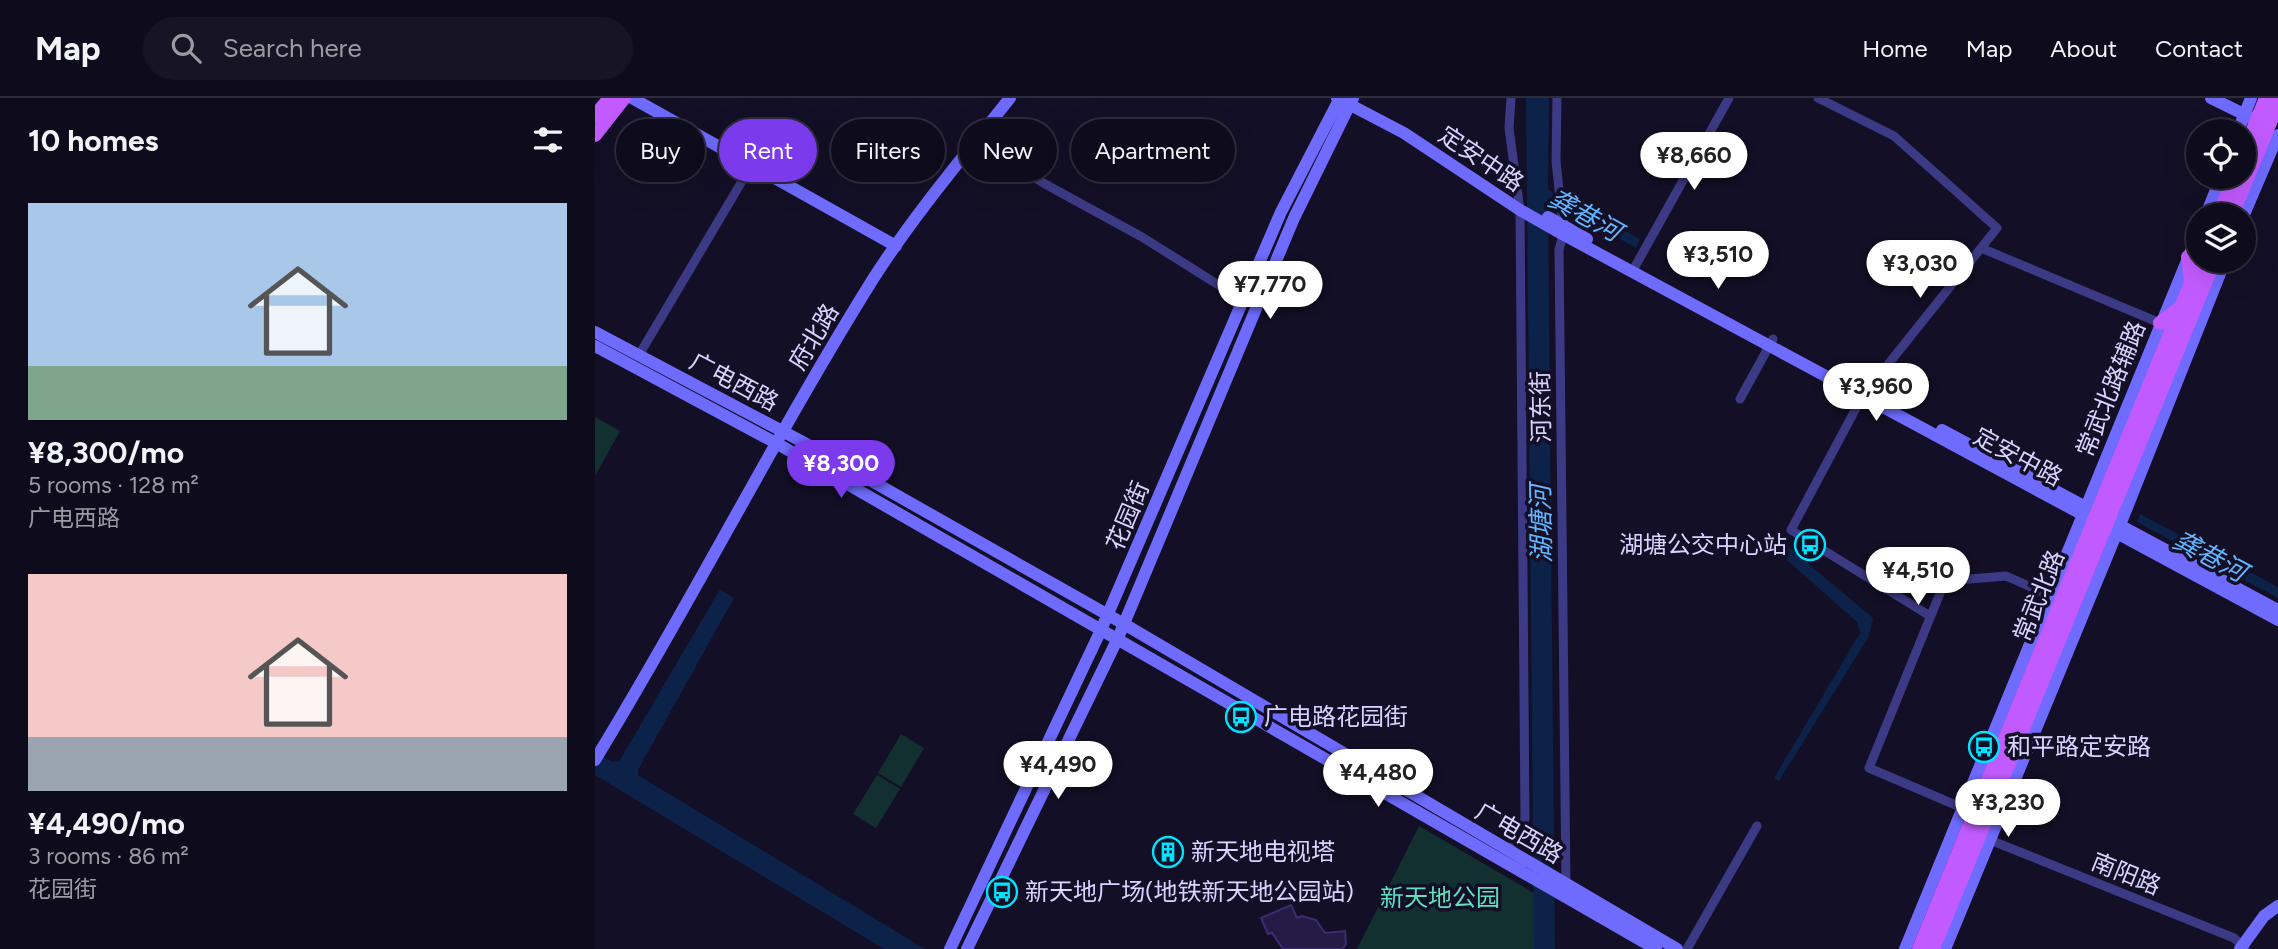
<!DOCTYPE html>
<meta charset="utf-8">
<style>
:root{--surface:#0e0b1c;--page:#171425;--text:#f1f3f6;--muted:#9b9ba3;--line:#2e2b3b;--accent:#7c3aed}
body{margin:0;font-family:Figtree,"Noto Sans SC",sans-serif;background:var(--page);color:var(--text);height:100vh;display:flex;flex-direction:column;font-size:26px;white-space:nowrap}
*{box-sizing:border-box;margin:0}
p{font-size:23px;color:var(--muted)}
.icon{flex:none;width:38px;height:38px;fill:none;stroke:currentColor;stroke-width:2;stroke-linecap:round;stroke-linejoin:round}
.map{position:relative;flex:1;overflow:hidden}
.sheet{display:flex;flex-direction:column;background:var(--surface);width:595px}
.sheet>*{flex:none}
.hud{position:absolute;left:21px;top:21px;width:665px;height:63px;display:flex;gap:14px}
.controls{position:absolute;left:1591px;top:21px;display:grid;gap:14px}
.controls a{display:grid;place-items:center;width:70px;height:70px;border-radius:50%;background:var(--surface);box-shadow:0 7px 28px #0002,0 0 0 2px var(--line);font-size:35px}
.price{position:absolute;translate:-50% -60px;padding:0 16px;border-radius:24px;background:#fff;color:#222;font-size:23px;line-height:46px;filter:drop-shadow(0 2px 4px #0008)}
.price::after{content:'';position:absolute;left:50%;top:42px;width:21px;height:16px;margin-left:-10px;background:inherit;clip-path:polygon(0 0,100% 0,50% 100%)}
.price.current{background:var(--accent);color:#fff}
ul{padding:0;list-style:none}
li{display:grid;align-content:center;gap:14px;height:371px;padding:0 28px}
li span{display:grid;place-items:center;height:217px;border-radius:0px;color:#555}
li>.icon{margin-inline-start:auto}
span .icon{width:126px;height:126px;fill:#fffc;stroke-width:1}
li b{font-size:30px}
h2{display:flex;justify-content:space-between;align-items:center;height:84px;padding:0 28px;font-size:30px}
.pill{padding:0 24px;border-radius:32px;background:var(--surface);box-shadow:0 7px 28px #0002,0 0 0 2px var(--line);font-size:24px;line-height:63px}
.pill.current{background:var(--accent);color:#fff}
header{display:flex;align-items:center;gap:42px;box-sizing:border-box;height:98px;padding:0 35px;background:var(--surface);border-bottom:2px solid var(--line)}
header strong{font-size:33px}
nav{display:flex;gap:38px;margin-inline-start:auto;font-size:24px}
.search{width:490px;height:63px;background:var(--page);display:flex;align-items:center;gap:18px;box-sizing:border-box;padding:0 24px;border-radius:38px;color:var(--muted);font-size:26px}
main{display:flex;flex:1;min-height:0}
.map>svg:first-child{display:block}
</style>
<header>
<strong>Map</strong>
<div class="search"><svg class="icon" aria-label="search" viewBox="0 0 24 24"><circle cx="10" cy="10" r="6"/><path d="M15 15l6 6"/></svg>Search here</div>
<nav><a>Home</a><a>Map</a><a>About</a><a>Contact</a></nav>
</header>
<main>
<section class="sheet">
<h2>10 homes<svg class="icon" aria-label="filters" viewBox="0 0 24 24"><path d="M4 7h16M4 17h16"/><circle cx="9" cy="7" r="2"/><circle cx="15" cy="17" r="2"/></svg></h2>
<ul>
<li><span style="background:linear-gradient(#a9c7e8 75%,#7fa58c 0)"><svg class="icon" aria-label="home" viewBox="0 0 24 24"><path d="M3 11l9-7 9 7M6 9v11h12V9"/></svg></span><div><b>¥8,300/mo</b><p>5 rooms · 128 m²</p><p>广电西路</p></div></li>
<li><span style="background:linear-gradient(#f6c9c9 75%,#9aa5b1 0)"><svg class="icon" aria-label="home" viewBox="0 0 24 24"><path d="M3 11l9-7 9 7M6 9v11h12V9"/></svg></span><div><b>¥4,490/mo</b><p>3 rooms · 86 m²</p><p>花园街</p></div></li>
</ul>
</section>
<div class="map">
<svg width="1683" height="851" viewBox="0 0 1683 851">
<rect width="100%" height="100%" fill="#130f26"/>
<path fill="#12302f" d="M0,319L25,333L0,378Z
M306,636L329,650L306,689L283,675Z
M282,677L305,691L281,730L258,716Z
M824,728L939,795V851H762Z"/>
<path fill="#0c2248" d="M931,0H954L953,91C982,110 1015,124 1045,141L1041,150L961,105L953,109L960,851H939Z
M1545,416L1683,489V500L1542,424Z
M1191,447L1278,520L1274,538L1184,683L1179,680L1265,535L1262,524L1185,456Z
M125,491L139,500L43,672V677L330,851H289L0,677V654L18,664L25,662Z"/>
<path fill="#241b47" stroke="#3b2d73" stroke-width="2" d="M561 753a12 12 0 1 1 24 0a12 12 0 1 1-24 0Z
M696,807L702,820L707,818L721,822L730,835L750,833L751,846L747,851H688L677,835L673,836L666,820Z"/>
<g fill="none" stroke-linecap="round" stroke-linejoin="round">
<path stroke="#3d3a85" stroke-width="9" d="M962,0L961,63L967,120L970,128L964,152L971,787
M1223,0L1299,38L1402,130L1267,299L1196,432L1335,518
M381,44L450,86L547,139L649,203
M1386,150L1565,225
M1037,174L1134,0
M44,257L156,68
M1145,301L1178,241
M1370,711L1274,670L1350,483L1411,478L1456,498
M1395,742L1639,840L1650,850
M914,754L930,721L925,112L914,30L916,0
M1092,851L1162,728"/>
<path stroke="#6f6bff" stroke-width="12" d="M37,0L301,148
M742,0L809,35L925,112L969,137L1683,522
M1616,0L1669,26
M1643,33L1656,0
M1611,117L1626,79
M953,119L992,141
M1648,119L1683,37
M0,234L206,343L529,526L1082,851
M0,248L181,345L1061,851
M1347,332L1683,512
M0,662C97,504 180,338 278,181C319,117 368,59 415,0
M355,851L506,532L686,114L745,0
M372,851L523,540L699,120L758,0
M1310,851L1603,136
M1350,851L1525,427L1630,163
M1645,851L1669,818L1683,808"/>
<path stroke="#c25bff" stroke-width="14" d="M0,18L15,0
M0,37L29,0
M1648,56L1671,0
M1624,117L1639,79
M1637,117L1683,5
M1593,159L1596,183
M1565,225L1586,209
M1324,851L1605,163
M1338,851L1619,163"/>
</g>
<defs>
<g id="bus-ring" transform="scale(1.575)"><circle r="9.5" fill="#130f26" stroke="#00e5ff" stroke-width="1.5"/><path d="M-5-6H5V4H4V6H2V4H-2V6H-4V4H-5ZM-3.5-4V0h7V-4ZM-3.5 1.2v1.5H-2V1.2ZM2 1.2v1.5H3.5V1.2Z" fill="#00e5ff"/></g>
<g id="building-ring" transform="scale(1.575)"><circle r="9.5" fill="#130f26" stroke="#00e5ff" stroke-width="1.5"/><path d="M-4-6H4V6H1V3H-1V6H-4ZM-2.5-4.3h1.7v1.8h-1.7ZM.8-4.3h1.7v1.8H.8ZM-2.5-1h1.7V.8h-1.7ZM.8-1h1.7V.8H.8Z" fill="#00e5ff"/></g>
</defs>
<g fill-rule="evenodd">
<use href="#bus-ring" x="1215" y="447"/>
<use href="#bus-ring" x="646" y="619"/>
<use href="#bus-ring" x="1389" y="649"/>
<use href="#building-ring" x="573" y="754"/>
<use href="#bus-ring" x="407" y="794"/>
</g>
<g text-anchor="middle" stroke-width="7" stroke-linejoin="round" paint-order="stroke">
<g font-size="24" fill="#d9d4ff" stroke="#130f26">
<text transform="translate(886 61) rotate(34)" y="8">定安中路</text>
<text transform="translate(219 239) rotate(-59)" y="8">府北路</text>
<text transform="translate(139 284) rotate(28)" y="8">广电西路</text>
<text transform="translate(1516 291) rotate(-68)" y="8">常武北路辅路</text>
<text transform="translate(946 309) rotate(-91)" y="8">河东街</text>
<text transform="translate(1423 359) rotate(28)" y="8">定安中路</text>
<text transform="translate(533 418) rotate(-67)" y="8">花园街</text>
<text transform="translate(1444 498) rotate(-68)" y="8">常武北路</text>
<text transform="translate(924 735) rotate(30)" y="8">广电西路</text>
<text transform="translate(1531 776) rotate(22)" y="8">南阳路</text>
</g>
<g font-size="24" fill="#d9d4ff" stroke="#130f26" text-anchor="start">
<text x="1192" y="455" text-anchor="end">湖塘公交中心站</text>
<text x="669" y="627">广电路花园街</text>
<text x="1412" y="657">和平路定安路</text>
<text x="596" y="762">新天地电视塔</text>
<text x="430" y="802">新天地广场(地铁新天地公园站)</text>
</g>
<g font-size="24" fill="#5fe0c0" stroke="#130f26">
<text x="845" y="808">新天地公园</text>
</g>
<g font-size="26" font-style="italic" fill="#62b6ff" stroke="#130f26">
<text transform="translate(990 117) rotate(29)" y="9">龚巷河</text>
<text transform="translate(946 426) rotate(-91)" y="9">湖塘河</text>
<text transform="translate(1615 458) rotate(28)" y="9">龚巷河</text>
</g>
</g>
</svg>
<div class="controls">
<a><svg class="icon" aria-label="locate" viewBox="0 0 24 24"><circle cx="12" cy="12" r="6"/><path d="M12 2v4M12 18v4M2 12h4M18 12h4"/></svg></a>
<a><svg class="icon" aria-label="layers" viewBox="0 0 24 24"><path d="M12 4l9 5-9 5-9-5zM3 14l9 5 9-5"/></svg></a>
</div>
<b class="price" style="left:1099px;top:94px">¥8,660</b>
<b class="price" style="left:1123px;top:193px">¥3,510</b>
<b class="price" style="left:1325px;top:202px">¥3,030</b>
<b class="price" style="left:675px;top:223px">¥7,770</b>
<b class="price" style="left:1281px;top:325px">¥3,960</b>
<b class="price current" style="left:246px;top:402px">¥8,300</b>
<b class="price" style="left:1323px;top:509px">¥4,510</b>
<b class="price" style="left:463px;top:703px">¥4,490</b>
<b class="price" style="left:783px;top:711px">¥4,480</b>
<b class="price" style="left:1413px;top:741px">¥3,230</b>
<div class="hud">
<a class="pill">Buy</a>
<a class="pill current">Rent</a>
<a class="pill">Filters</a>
<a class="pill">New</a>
<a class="pill">Apartment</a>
</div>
</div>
</main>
